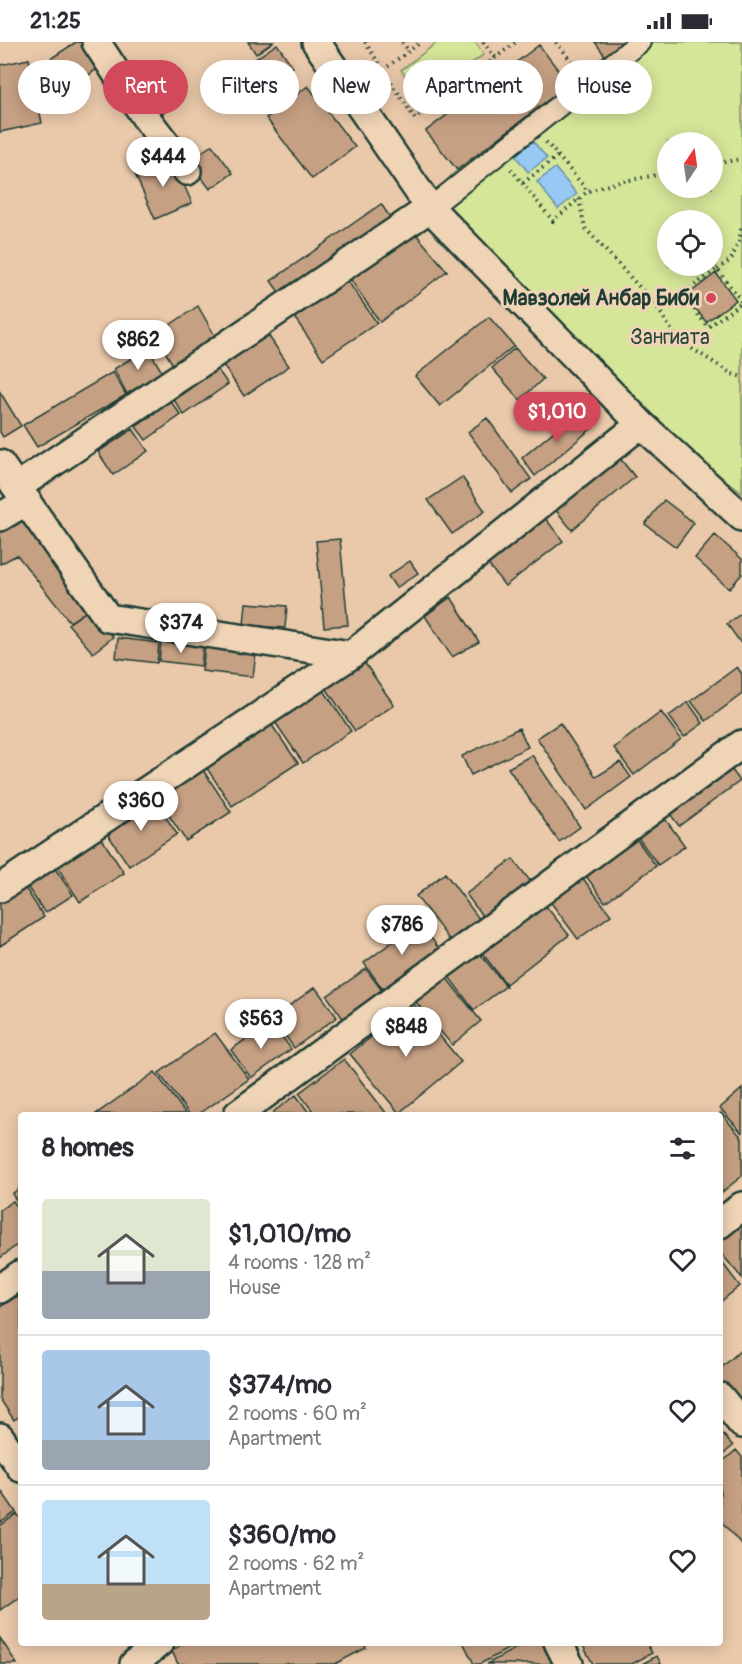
<!DOCTYPE html>
<meta charset="utf-8">
<style>
:root{--surface:#fff;--page:#f7f7f7;--text:#2b2b33;--muted:#7c7c81;--line:#e1e1e2;--accent:#d1495b}
body{margin:0;font-family:Pangolin,sans-serif;background:var(--page);color:var(--text);height:100vh;display:flex;flex-direction:column;font-size:22px;white-space:nowrap}
*{box-sizing:border-box;margin:0}
p{font-size:20px;color:var(--muted)}
.icon{flex:none;width:33px;height:33px;fill:none;stroke:currentColor;stroke-width:2;stroke-linecap:round;stroke-linejoin:round}
.map{position:relative;flex:1;overflow:hidden}
.sheet{position:absolute;left:18px;top:1070px;width:705px;height:534px;display:flex;flex-direction:column;background:var(--surface);border-radius:6px;box-shadow:0 3px 15px #0003}
.sheet>*{flex:none}
.hud{position:absolute;left:18px;top:18px;width:706px;height:54px;display:flex;gap:12px}
.needle{width:39px;rotate:13deg}
.fabs{position:absolute;left:657px;top:90px;display:grid;gap:12px}
.fabs a{display:grid;place-items:center;width:66px;height:66px;border-radius:50%;background:var(--surface);box-shadow:0 3px 15px #0003;font-size:30px}
.price{position:absolute;translate:-50% -51px;padding:0 14px;border-radius:21px;background:#fff;color:#222;font-size:20px;line-height:39px;filter:drop-shadow(0 2px 3px #0008)}
.price::after{content:'';position:absolute;left:50%;top:36px;width:18px;height:14px;margin-left:-9px;background:inherit;clip-path:polygon(0 0,100% 0,50% 100%)}
.price.active{background:var(--accent);color:#fff}
ul{padding:0;list-style:none}
li{display:flex;align-items:center;gap:18px;height:150px;padding:0 24px}
li+li{border-top:2px solid var(--line)}
li span{display:grid;place-items:center;flex:none;width:168px;height:120px;border-radius:6px;color:#555}
li>.icon{margin-inline-start:auto}
span .icon{width:72px;height:72px;fill:#fffc;stroke-width:1}
li b{font-size:26px}
h2{display:flex;justify-content:space-between;align-items:center;height:72px;padding:0 24px;font-size:26px}
.tag{padding:0 21px;border-radius:27px;background:var(--surface);box-shadow:0 3px 15px #0003;font-size:21px;line-height:54px}
.tag.active{background:var(--accent);color:#fff}
.status{display:flex;justify-content:space-between;align-items:center;height:42px;padding:0 30px;background:var(--surface);direction:ltr}
.status svg{height:16px;fill:currentColor}
.map>svg:first-child{display:block}
</style>
<div class="status"><b>21:25</b><svg viewBox="0 0 49 12"><path d="M0 12V9h3v3zM5 12V6h3v6zM10 12V3h3v9zM15 12V0h3v12zM26 1h20v11H26zM47 4h2v5h-2z"/></svg></div>
<div class="map">
<svg width="742" height="1622" viewBox="0 0 742 1622">
<rect width="100%" height="100%" fill="#eac9aa"/>
<filter id="ink" filterUnits="userSpaceOnUse"><feTurbulence type="fractalNoise" baseFrequency=".0167" numOctaves="2"/><feDisplacementMap in="SourceGraphic" scale="12" xChannelSelector="R" yChannelSelector="G"/><feConvolveMatrix kernelMatrix="1 2 1 2 8 2 1 2 1" color-interpolation-filters="sRGB"/></filter>
<g filter="url(#ink)">
<path fill="#d5e699" stroke="#7a9266" stroke-width="1.5" fill-rule="evenodd" d="M438,0H475L484,12L423,58L401,28Z
M626,0H742V451L648,376L432,153L457,128ZM668,100H712V146H668ZM668,178H712V224H668Z"/>
<path fill="#98c9f4" stroke="#6891a7" stroke-width="1.5" d="M532,98L547,116L528,130L514,112Z
M555,126L577,152L558,167L537,140Z"/>
<path fill="#c6a083" stroke="#1f3d34" stroke-width="1.5" d="M76,0H83L100,25L55,56L35,27Z
M248,0H273L256,12Z
M595,0H626L606,15Z
M277,2L293,25L243,61L226,37Z
M539,3L569,42L457,128L426,89Z
M29,17L42,81L0,90V23Z
M150,33L172,65L156,76L134,45Z
M308,44L355,105L312,137L266,76Z
M212,103L233,131L210,147L189,119Z
M171,114L192,161L155,177L134,130Z
M381,162L394,181L284,257L271,239Z
M416,192L447,229L380,280L350,237Z
M716,231L736,258L706,280L686,254Z
M347,238L377,281L323,317L294,275Z
M198,264L215,294L173,323L155,293Z
M489,275L514,304L440,364L415,334Z
M268,293L289,324L244,354L223,323Z
M148,306L162,330L127,352L114,327Z
M515,306L543,337L520,358L492,326Z
M217,327L228,342L184,373L174,358Z
M113,330L126,353L37,405L23,383Z
M0,350L21,384L3,395L0,390Z
M171,360L181,373L146,398L136,385Z
M578,369L592,386L535,434L522,416Z
M487,376L531,437L512,451L468,390Z
M133,387L148,409L113,433L98,410Z
M618,414L635,435L572,488L555,467Z
M462,435L485,469L452,492L428,458Z
M664,458L694,481L676,505L645,482Z
M25,469L93,565L70,580L17,513L0,522V483Z
M545,476L563,499L505,544L487,521Z
M715,493L742,517V532L729,547L695,516Z
M340,497L348,583L324,585L316,499Z
M410,519L418,531L396,546L388,534Z
M451,555L479,600L452,615L425,574Z
M246,561L287,564L285,586L244,583Z
M90,567L113,595L93,611L68,582Z
M742,571V603L727,582Z
M118,596L159,601L157,621L116,616Z
M161,600L203,605L201,624L159,619Z
M205,605L256,611L253,635L202,629Z
M362,617L394,663L355,689L324,643Z
M737,625L742,632V652L706,679L691,659Z
M321,644L351,689L303,721L273,677Z
M688,660L703,681L684,695L669,674Z
M661,670L681,697L634,733L614,706Z
M269,679L298,721L232,764L204,722Z
M560,681L596,735L620,720L631,735L586,768L537,696Z
M519,686L528,705L471,733L462,714Z
M532,713L580,785L559,800L508,726Z
M726,720L740,739L679,784L665,765Z
M201,725L231,770L186,799L156,754Z
M153,756L177,792L129,824L105,788Z
M660,770L685,804L658,823L633,789Z
M98,791L124,831L80,860L54,820Z
M632,791L656,824L605,860L581,827Z
M513,817L531,840L483,875L466,852Z
M52,822L73,853L45,871L24,840Z
M578,830L611,873L578,897L546,854Z
M445,831L480,878L451,900L416,854Z
M22,841L44,875L0,904V855Z
M541,858L569,893L506,942L479,907Z
M419,880L440,908L384,949L364,921Z
M477,908L506,944L474,968L446,931Z
M366,927L383,950L344,978L327,954Z
M444,933L481,979L452,1003L415,959Z
M315,945L337,975L294,1006L273,976Z
M413,961L461,1020L399,1071L350,1012Z
M271,979L291,1007L251,1036L231,1008Z
M215,991L249,1037L199,1072H189L159,1031Z
M344,1017L387,1072H315L299,1051Z
M155,1030L186,1072H96Z
M742,1047V1091L720,1066Z
M296,1053L310,1072H275L273,1070Z
M721,1071L742,1096V1134L721,1151L719,1072Z
M21,1145V1165L12,1152Z
M13,1159L21,1170V1200L0,1216V1168Z
M742,1182V1236L720,1210V1201Z
M720,1218L740,1244L720,1260Z
M17,1254L21,1261V1373L14,1378L0,1357V1265Z
M742,1307V1370L720,1345V1327Z
M720,1389L733,1404L720,1415Z
M736,1408L742,1415V1503L720,1478V1422Z
M0,1447L16,1470L0,1481Z
M17,1472L21,1477V1553L0,1568V1484Z
M0,1596L17,1622H0Z
M185,1600H363L366,1606L335,1622H178L172,1609Z
M463,1600H521L480,1622H474Z
M527,1600H549L560,1622H487Z
M581,1600H646L652,1611L632,1622H593Z
M657,1614L661,1622H642Z"/>
<g fill="none" stroke-linecap="round" stroke-linejoin="round">
<g stroke="#1f3d34" stroke-width="24">
<path id="pedestrian" d="M430,166L640,0"/>
</g>
<g stroke="#1f3d34" stroke-width="32">
<path id="minor" d="M96,0L146,76L187,129
M316,0L430,166L641,382L742,475
M0,422L108,576L351,613
M17,445L430,166
M0,475L27,459
M0,846L351,613L641,382
M238,1072L742,702
M720,1182L742,1164
M0,1247L21,1232
M720,1355L742,1382
M0,1395L21,1426
M558,1600L569,1622
M134,1622L160,1600"/>
</g>
<path stroke="#1f3d34" stroke-width="4" stroke-dasharray="1.5 4.5" stroke-linecap="butt" d="M365,0L415,77L516,0
M402,0L409,9
M483,0L496,16
M556,0L576,25
M383,28L421,0
M546,100L588,149
M712,122L742,117
M511,127L553,179L588,149L619,140L668,131
M523,141L558,114
M579,157L585,186L655,262L677,297L732,332L742,335
M717,227L731,218L739,199L742,183
M650,257L682,252L717,227L742,260L708,285L682,252"/>
<use href="#pedestrian" stroke="#efd4b6" stroke-width="20"/>
<use href="#minor" stroke="#efd4b6" stroke-width="27"/>
</g>
</g>
<circle fill="#d1495b" stroke="#efd4b6" stroke-width="2" cx="711" cy="256" r="6"/>
<g text-anchor="middle" stroke-width="6" stroke-linejoin="round" paint-order="stroke">
<g font-size="21" font-weight="bold" fill="#1f3d34" stroke="#efd4b6" text-anchor="end">
<text x="699" y="263">Мавзолей Анбар Биби</text>
</g>
<g font-size="21" fill="#284539" stroke="#efd4b6">
<text x="670" y="302">Зангиата</text>
</g>
</g>
</svg>
<div class="fabs">
<a><svg class="needle" viewBox="-14 -14 28 28"><path d="M0-13l5 13h-10z" fill="#e53935"/><path d="M0 13l5-13h-10z" fill="#7c7c81"/></svg></a>
<a><svg class="icon" aria-label="locate" viewBox="0 0 24 24"><circle cx="12" cy="12" r="6"/><path d="M12 2v4M12 18v4M2 12h4M18 12h4"/></svg></a>
</div>
<b class="price" style="left:163px;top:146px">$444</b>
<b class="price" style="left:138px;top:329px">$862</b>
<b class="price active" style="left:557px;top:401px">$1,010</b>
<b class="price" style="left:181px;top:612px">$374</b>
<b class="price" style="left:141px;top:790px">$360</b>
<b class="price" style="left:402px;top:914px">$786</b>
<b class="price" style="left:261px;top:1008px">$563</b>
<b class="price" style="left:406px;top:1016px">$848</b>
<div class="hud">
<a class="tag">Buy</a>
<a class="tag active">Rent</a>
<a class="tag">Filters</a>
<a class="tag">New</a>
<a class="tag">Apartment</a>
<a class="tag">House</a>
</div>
<section class="sheet">
<h2>8 homes<svg class="icon" aria-label="filters" viewBox="0 0 24 24"><path d="M4 7h16M4 17h16"/><circle cx="9" cy="7" r="2"/><circle cx="15" cy="17" r="2"/></svg></h2>
<ul>
<li><span style="background:linear-gradient(#dfe7d0 60%,#9aa5b1 0)"><svg class="icon" aria-label="home" viewBox="0 0 24 24"><path d="M3 11l9-7 9 7M6 9v11h12V9"/></svg></span><div><b>$1,010/mo</b><p>4 rooms · 128 m²</p><p>House</p></div><svg class="icon" aria-label="heart" viewBox="0 0 24 24"><path d="M12 20l-8-8c-3-5 5-10 8-4 3-6 11-1 8 4z"/></svg></li>
<li><span style="background:linear-gradient(#a9c7e8 75%,#9aa5b1 0)"><svg class="icon" aria-label="home" viewBox="0 0 24 24"><path d="M3 11l9-7 9 7M6 9v11h12V9"/></svg></span><div><b>$374/mo</b><p>2 rooms · 60 m²</p><p>Apartment</p></div><svg class="icon" aria-label="heart" viewBox="0 0 24 24"><path d="M12 20l-8-8c-3-5 5-10 8-4 3-6 11-1 8 4z"/></svg></li>
<li><span style="background:linear-gradient(#bfe0f5 70%,#b9a48a 0)"><svg class="icon" aria-label="home" viewBox="0 0 24 24"><path d="M3 11l9-7 9 7M6 9v11h12V9"/></svg></span><div><b>$360/mo</b><p>2 rooms · 62 m²</p><p>Apartment</p></div><svg class="icon" aria-label="heart" viewBox="0 0 24 24"><path d="M12 20l-8-8c-3-5 5-10 8-4 3-6 11-1 8 4z"/></svg></li>
</ul>
</section>
</div>
